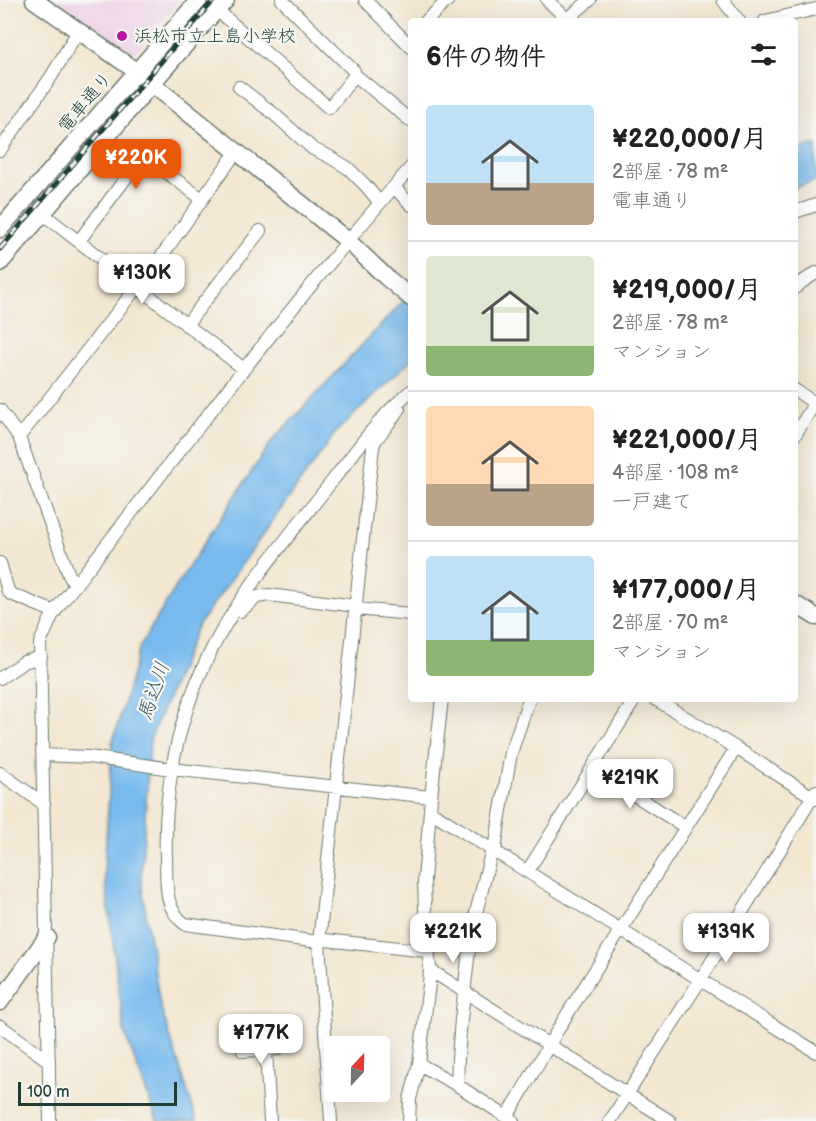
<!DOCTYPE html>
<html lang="ja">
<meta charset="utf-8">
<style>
:root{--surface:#fff;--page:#f2f2f2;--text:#202124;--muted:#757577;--line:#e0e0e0;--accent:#ea580c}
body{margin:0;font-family:"Balsamiq Sans","Klee One",sans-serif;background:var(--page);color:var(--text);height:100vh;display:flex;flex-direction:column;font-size:22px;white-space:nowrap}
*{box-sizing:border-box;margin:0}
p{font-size:20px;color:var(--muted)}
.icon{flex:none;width:33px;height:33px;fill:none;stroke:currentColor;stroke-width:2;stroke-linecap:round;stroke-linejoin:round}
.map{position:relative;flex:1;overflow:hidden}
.sheet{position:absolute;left:408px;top:18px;width:390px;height:684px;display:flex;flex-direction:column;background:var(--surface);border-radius:6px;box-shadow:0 6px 24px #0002}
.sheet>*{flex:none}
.needle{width:39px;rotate:22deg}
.tools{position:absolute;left:324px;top:1036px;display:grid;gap:12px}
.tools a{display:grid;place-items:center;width:66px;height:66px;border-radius:6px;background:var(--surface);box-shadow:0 6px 24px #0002;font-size:30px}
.scale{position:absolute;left:18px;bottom:15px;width:159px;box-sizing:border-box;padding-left:6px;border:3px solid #1f3d34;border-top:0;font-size:16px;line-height:21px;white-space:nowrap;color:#1f3d34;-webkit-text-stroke:4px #f6f6f2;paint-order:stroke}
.price{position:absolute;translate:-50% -51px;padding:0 14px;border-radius:12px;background:#fff;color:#222;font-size:20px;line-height:39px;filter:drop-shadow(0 2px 3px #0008)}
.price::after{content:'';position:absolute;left:50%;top:36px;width:18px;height:14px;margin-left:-9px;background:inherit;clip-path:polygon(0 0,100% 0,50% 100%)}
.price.current{background:var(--accent);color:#fff}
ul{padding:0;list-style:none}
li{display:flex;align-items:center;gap:18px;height:150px;padding:0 18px}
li+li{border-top:2px solid var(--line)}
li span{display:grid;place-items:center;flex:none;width:168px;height:120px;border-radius:6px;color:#555}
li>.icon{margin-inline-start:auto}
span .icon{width:72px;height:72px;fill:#fffc;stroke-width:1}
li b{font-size:26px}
h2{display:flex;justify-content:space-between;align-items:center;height:72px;padding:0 18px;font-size:26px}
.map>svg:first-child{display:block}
</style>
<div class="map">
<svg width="816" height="1121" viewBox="0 0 816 1121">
<rect width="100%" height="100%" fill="#f6f6f2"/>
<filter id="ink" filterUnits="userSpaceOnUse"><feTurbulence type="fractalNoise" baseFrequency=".0167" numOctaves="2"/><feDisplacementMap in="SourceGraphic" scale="12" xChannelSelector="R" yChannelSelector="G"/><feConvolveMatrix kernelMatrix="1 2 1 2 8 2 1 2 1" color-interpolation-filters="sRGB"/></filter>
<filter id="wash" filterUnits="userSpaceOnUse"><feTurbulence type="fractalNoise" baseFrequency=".008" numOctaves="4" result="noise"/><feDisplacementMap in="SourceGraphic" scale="24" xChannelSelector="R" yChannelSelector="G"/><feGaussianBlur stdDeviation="1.35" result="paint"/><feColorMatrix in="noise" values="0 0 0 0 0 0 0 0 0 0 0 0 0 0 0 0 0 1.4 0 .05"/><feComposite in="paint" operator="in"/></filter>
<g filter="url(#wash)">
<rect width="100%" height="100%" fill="#f3e7d2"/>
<path fill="#eed0e7" d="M43,0H180L134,55H122Z"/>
<path fill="#78baed" stroke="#4c7c90" stroke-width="1.5" d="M816,144V181L795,188V150Z
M411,293V360L336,432L197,627L150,740L141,881L160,1005L197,1121H157L124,1031L104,871L112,744L140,646L182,577L271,442Z"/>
</g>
<g filter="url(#ink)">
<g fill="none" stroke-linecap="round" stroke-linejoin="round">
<g stroke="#69786b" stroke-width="14">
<path id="street" d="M282,0L354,71L355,75L411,121
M365,0L411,47
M547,0L567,19
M723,0L739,21
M217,10L329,108L355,75
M426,21L448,0
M565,21L590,0
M765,21L816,9
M239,87L274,114L313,149L328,156L348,168L366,186L380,203
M0,150L51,77L78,31
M394,187L411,205
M795,212L816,205
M43,214L244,369
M79,241L143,155L202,199
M795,288L802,282L816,273
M186,325L260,231
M795,390L816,404
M411,391C405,395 400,401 394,406C371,428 353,455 333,480C294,530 251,579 220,634C182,702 163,779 166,858C167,882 163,908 185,924L319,942L325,940L427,951
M0,410L19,437L69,575L75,586
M795,435L816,401
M19,437L163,254L237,151
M0,563L8,591L11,594L55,612
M356,609L411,614
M240,611L257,597L269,595L356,606
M0,678L24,662L41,657
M655,699L736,748L816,799
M43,755L89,757L171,769L431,797L430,811L816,1052
M592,768L685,827
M0,773L44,804
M431,797L442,699
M495,851L499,822L511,753L529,699
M527,872L635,699
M430,970L670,1121
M0,1026L49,1061
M266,1050L270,1121
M243,1051L277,1049
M419,1064L457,1085L513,1121
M457,1085L458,1058L461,1019L471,933L492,849
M507,1117L563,1021L736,748
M50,1121L40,643L52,616L58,607C174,459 287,309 411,167
M331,1121L319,942L373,447L375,441L399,410
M409,1121L410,1099L419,1064L429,984L430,970L425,908L424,880L430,811
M610,1121L701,979L816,791"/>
</g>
<g stroke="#69786b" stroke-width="19">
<path id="secondary" d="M34,0L136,71L348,241L386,277L411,298
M0,229C67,153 132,76 199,0
M0,263C76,177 147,84 226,0
M795,604L816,617
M0,1002L47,937"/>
</g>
<use href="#street" stroke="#fff" stroke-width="12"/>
<use href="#secondary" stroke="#fff" stroke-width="16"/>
<g stroke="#1f3d34" stroke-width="5">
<path id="rail" d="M0,249L214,0"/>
</g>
<use href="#rail" stroke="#f6f6f2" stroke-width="3" stroke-dasharray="9" stroke-linecap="butt"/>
</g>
</g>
<circle fill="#b5179e" stroke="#f6f6f2" stroke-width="2" cx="122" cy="36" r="6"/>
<g text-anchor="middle" stroke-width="4.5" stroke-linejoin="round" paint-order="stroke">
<g font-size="18" fill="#1f3d34" stroke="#f6f6f2" text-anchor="start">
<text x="134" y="42">浜松市立上島小学校</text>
</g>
<g font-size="18" fill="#1f3d34" stroke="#f6f6f2">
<text transform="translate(85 102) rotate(-50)" y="6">電車通り</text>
</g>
<g font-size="20" font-style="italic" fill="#355c62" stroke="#f6f6f2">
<text transform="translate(153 691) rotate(-71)" y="7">馬込川</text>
</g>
</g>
</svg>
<div class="tools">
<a><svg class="needle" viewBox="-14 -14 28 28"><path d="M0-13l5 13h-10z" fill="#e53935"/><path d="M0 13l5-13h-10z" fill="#757577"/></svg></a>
</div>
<div class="scale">100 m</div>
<b class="price current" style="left:136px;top:190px">¥220K</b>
<b class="price" style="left:142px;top:305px">¥130K</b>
<b class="price" style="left:630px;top:810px">¥219K</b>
<b class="price" style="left:453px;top:964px">¥221K</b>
<b class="price" style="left:726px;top:964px">¥139K</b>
<b class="price" style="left:261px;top:1065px">¥177K</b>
<section class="sheet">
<h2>6件の物件<svg class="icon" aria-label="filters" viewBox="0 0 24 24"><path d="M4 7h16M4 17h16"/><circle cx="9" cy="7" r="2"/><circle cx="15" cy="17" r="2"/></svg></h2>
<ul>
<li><span style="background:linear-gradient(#bfe0f5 65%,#b9a48a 0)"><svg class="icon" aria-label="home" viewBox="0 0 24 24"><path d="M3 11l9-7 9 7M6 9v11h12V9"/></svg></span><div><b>¥220,000/月</b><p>2部屋 · 78 m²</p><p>電車通り</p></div></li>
<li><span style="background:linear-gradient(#dfe7d0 75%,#8fb573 0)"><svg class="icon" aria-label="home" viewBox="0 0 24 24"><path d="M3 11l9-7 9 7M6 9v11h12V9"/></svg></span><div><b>¥219,000/月</b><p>2部屋 · 78 m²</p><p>マンション</p></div></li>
<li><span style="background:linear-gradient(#ffd9b3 65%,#b9a48a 0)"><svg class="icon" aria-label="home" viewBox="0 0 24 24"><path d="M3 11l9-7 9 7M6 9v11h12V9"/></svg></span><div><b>¥221,000/月</b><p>4部屋 · 108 m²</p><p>一戸建て</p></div></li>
<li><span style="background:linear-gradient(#bfe0f5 70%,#8fb573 0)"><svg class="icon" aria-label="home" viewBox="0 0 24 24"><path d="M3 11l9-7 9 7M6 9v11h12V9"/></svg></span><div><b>¥177,000/月</b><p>2部屋 · 70 m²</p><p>マンション</p></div></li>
</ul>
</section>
</div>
